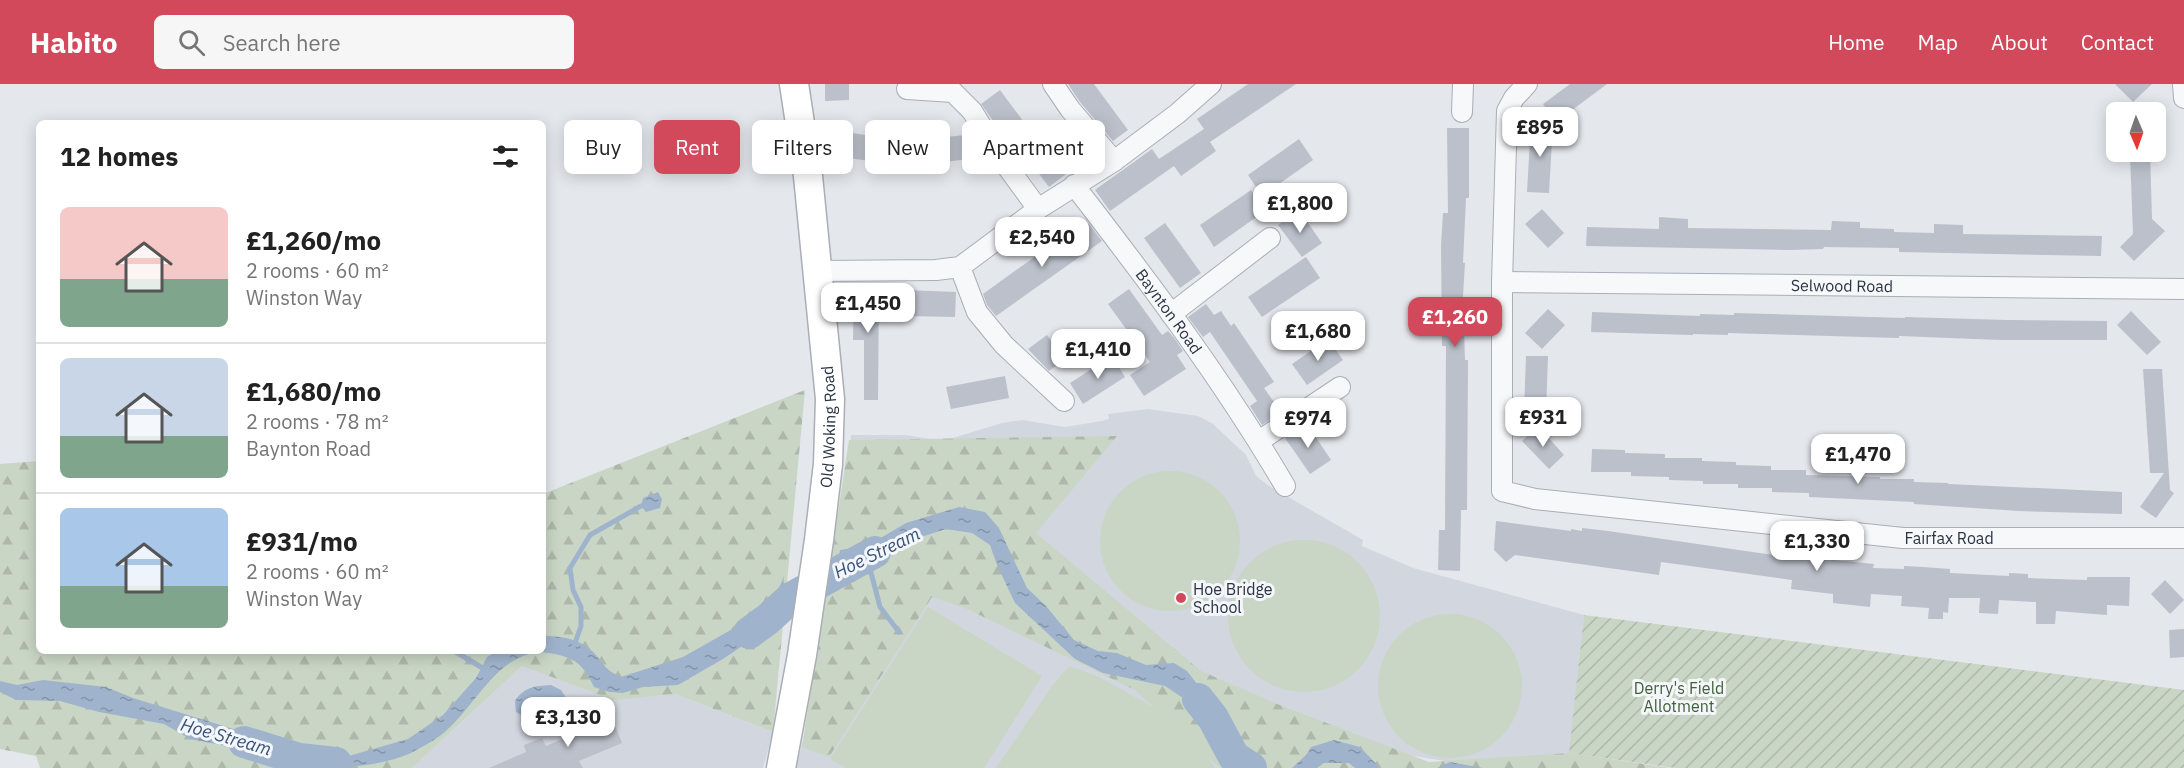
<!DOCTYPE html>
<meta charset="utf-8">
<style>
:root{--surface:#fff;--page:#f6f6f6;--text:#222;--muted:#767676;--line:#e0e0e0;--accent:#d1495b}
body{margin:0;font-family:"IBM Plex Sans",sans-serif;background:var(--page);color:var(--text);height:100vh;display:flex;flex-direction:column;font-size:22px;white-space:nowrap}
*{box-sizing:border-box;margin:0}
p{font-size:20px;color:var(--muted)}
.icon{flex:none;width:33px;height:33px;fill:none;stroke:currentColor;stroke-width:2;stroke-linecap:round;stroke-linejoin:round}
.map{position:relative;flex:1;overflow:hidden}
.drawer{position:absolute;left:36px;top:36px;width:510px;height:534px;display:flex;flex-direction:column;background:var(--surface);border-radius:9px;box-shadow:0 3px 15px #0003}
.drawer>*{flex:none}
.guide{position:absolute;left:564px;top:36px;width:570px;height:54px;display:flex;gap:12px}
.needle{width:39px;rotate:178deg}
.tools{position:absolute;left:2106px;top:18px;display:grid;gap:12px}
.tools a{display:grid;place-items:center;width:60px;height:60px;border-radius:9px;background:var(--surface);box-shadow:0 3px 15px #0003;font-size:30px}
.price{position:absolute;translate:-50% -51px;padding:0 14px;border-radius:12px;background:#fff;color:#222;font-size:20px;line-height:39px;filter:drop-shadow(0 2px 3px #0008)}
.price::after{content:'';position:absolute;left:50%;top:36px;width:18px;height:14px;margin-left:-9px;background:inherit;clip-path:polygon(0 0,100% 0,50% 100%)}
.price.current{background:var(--accent);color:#fff}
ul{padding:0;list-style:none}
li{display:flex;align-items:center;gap:18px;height:150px;padding:0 24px}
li+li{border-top:2px solid var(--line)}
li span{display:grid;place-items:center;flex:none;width:168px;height:120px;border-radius:9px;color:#555}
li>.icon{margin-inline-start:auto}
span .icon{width:72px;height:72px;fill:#fffc;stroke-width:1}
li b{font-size:26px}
h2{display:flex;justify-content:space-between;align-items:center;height:72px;padding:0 24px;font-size:26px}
.chip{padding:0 21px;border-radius:9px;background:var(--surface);box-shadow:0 3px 15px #0003;font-size:21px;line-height:54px}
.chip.current{background:var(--accent);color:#fff}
header{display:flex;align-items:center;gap:36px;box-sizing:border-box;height:84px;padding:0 30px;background:var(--accent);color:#fff}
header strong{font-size:28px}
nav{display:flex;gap:33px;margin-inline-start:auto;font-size:21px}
.search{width:420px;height:54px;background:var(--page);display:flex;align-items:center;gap:15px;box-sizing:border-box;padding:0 21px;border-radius:9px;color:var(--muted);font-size:22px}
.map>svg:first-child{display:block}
</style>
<header>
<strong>Habito</strong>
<div class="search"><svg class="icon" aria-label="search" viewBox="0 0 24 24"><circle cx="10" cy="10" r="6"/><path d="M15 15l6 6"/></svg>Search here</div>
<nav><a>Home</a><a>Map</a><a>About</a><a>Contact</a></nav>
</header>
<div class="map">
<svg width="2184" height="684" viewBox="0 0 2184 684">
<defs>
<pattern id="forest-firs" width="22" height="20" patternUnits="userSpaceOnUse" patternTransform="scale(1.5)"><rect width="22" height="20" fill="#c9d6c5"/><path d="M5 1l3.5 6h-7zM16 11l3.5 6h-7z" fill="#adb8ab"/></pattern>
<pattern id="garden-furrows" width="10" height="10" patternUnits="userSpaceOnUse" patternTransform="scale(1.5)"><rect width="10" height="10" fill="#c9d6c5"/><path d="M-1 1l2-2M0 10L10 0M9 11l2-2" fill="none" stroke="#adb8ab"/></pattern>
<pattern id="water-ripples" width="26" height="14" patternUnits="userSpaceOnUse" patternTransform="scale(1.5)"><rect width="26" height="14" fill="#9fb4cc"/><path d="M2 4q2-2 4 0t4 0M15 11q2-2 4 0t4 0" fill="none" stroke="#8293a7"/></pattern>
</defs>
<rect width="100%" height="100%" fill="#e4e7ec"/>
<path fill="#d2d6de" d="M1148,325L1198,332L1213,340L1246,371L1256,392L1269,402L1363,456L1362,462L1413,484L1584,531L1569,684L1450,678L1360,663L1221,684H796L843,498L851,351H905L943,357L1002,339L1022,336L1065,343L1102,337L1109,335L1108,330Z
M522,582L614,615L675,610L773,648L763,684H412Z"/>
<path fill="url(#forest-firs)" d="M805,306L773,648L675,610L614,616L522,582L412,684H40L36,672L0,665V380L39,377V567H543V410Z
M1117,352L1036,449L1201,587L1282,622L1429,678L1570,669L1671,684H1220L1135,606L965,524L932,513L829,673L802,663L849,356Z"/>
<path fill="url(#garden-furrows)" d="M1584,531L2184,606V684H1675L1569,669Z"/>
<path fill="#c9d6c5" d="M1100 457a70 70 0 1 1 140 0a70 70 0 1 1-140 0Z
M1228 532a76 76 0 1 1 152 0a76 76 0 1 1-152 0Z
M928,523L1042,592L984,684H846L830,675Z
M1378 602a72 72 0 1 1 144 0a72 72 0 1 1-144 0Z
M1069,582L1099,593L1189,643L1215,684H996L1052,602Z"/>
<path fill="url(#water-ripples)" d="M658,408L662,415L660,424L646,428L641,422L643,414Z
M959,423L985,428L999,444L1027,504L1046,522L1074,556L1098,567L1117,569L1146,581L1174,579L1187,587L1233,646L1214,656L1211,646L1183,614L1165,602L1103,589L1075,575L1015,519L997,481L990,461L972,449L946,445L915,455L878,474L836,499L840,466L867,462L906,439Z
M784,492L779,537L723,575L678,601L643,603L623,609L609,608L594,603C584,582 577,575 555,570C504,558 480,616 449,644C439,654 424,662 411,669C376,684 339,684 300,684L290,682L298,667L338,675L408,655L443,631L476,594L487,573L497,567H543V552C563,552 582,555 596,571C606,583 606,586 621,593L683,573L743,539L773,519Z
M43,596L106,603L133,614L288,662L281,680L237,664L190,655L164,640L99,628L60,617L16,616L0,608V597L17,601Z
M551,601L561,606L567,615L564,621L553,627L545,625L537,631L525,633L516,628L515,617C524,603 535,602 551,601Z
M1239,651L1253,676L1267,684H1233L1218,664Z
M1334,656L1360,663L1380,684H1355L1349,679H1324L1317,684H1292L1306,671L1311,663Z
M1450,678L1483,684H1437Z"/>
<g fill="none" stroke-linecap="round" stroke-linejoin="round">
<path stroke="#9fb4cc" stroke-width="5" d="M867,473L880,523L899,548
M574,562L581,542V523L573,506L570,484L590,451L641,422
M454,567L486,586"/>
<path stroke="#9fb4cc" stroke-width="32" d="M749,549L768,535L791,514L875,468
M1198,615L1213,634L1234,673L1251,684
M244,658L299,675L336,679"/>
</g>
<path fill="#bbc0ca" d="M825,0H849V16L825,17Z
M1068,0H1094L1128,46L1113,57L1080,18Z
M1248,0H1296L1210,58L1216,67L1181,92L1174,82L1110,127L1095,106L1152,65L1159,75L1204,45L1197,35Z
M1570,0H1607L1556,38L1543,20Z
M2115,0H2152L2133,18Z
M1000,6L1037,56L1043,51L1070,87L1049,103L1019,63L1014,66L981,20Z
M1531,39L1553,40L1549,109L1527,108Z
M1447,44H1469V114H1466L1463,179H1465L1463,212L1465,276H1468L1467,426H1461L1460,487L1438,486L1439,446H1445L1446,262H1442L1441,162L1443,129H1448Z
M834,46L896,56L929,55L965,51L968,75L929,80H897L855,75L829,70Z
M1299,55L1313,76L1262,112L1248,91Z
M2150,68L2152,135L2165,147L2134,177L2120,163L2133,150L2130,69Z
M1251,106L1265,127L1214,163L1200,141Z
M1542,125L1564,149L1548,164L1525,140Z
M1299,126L1322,159L1302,173L1278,141Z
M1659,133L1688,135V144L1831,146L1832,137L1860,138V144L1894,145V148L1934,149V140L1963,141V150L2102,152L2101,172L1899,168V164L1824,163L1823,165L1789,166L1586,162L1587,143L1659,145Z
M1086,136L1102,157L996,232L987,221L983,210Z
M1165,139L1201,189L1180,204L1144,154Z
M1306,173L1320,194L1262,233L1248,213Z
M854,200H879L878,316H864V256H853Z
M1129,205L1162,251L1168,247L1175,255L1183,267L1177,271L1186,285L1144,312L1130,291L1150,278L1108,220Z
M906,206L956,208L955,233L905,232Z
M1206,220L1214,231L1221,227L1231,242L1234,239L1274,298L1264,304L1281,328L1262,341L1250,322L1257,317L1210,248L1203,253L1188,233Z
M1548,225L1565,241L1542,265L1525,249Z
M2131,227L2161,258L2147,271L2117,241Z
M1592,228L1700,232V230L1734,231V229L1905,234V233L2007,236L2107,237V256H2000L1899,252V254L1728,249V251L1693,250V251L1591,248Z
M1047,251L1065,275L1049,287L1028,265Z
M1328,255L1343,276L1307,301L1292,280Z
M1112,272L1125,293L1083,320L1070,299Z
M1526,272H1548L1546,327H1524Z
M2143,285H2162L2170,406L2174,409L2156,434L2140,423L2164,389H2150Z
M1005,292L1009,314L951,325L946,303Z
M1307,340L1331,376L1310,390L1285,354Z
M1538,342L1564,371L1549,385L1522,357Z
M1592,365L1625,366V369L1665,370V374H1702V377L1736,378V381L1771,382V386H1806V391L1880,393V395H1914V398L1948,399V400L2122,408V430L2019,427L1914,420V418L1809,413V409L1772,408V404H1738V400H1703V397L1669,396V393L1631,392V388H1591Z
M1496,437L1571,447V445L1582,447V444L1608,447L1794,474V472L1874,480L1873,484L1904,485V482L1923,483L1950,485V489L2009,492V489L2028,490V494L2087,496V493H2130L2129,522L2107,521V531L2056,527L2055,540H2036V518L1999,516L1998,530L1979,529L1980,514H1949L1948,529L1943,528V535H1928L1929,524L1901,522L1902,512L1871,510L1870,523L1833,519V510L1791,505L1792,496L1661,478L1659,491L1515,471L1506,478L1494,466Z
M2165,496L2184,516L2170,530L2151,510Z
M2184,545V573L2170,574L2169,546Z
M592,634L595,641L612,634L622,659L579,677L583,684H489L526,668L524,661L542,654L546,662L577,649L575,642Z"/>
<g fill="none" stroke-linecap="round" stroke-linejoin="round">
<g stroke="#a9aeb7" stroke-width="22">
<g id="minor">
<path d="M1053,0L1070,25L1114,77"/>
<path id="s1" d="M1527,0L1514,14L1507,27L1502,198V407L1535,415L1903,454H2184"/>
<path d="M2183,0L2184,14"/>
<path d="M907,5L953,8L972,27L1003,77L1038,125"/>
<path d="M1462,28L1463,0"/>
<path id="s2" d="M1074,101C1149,198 1223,296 1285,402"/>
<path d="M960,183L977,228L1004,261L1064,317"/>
<path d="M819,187L936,186L960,183L1038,125L1114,77L1177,30L1211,0"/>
<path id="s3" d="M1502,198L2184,205"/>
<path d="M1171,230L1270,154"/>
<path d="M1259,357L1340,303"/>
</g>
</g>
<g stroke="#a9aeb7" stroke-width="31">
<g id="secondary">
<path id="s4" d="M781,684L802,571L819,456L828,380L830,315L808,92L794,0"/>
</g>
</g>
<use href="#minor" stroke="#f7f8fa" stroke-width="20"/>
<use href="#secondary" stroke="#fff" stroke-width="28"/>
</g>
<circle fill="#d1495b" stroke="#f4f6f9" stroke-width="2" cx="1181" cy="514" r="6"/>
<g text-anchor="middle" stroke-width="6" stroke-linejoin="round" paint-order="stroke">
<g font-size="16" fill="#2b3445" stroke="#f4f6f9">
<text dy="6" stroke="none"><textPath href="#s3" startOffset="340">Selwood Road</textPath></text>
<text dy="6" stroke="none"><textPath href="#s2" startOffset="158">Baynton Road</textPath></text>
<text dy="6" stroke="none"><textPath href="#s4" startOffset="345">Old Woking Road</textPath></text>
<text dy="6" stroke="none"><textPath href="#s1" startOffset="864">Fairfax Road</textPath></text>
</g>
<g font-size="16" fill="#2b3445" stroke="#f4f6f9" text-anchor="start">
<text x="1193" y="511">Hoe Bridge<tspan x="1193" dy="18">School</tspan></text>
</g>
<g font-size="16" fill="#3f6138" stroke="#f4f6f9">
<text x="1679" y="610">Derry's Field<tspan x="1679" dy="18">Allotment</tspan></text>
</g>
<g font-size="18" font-style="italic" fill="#34527a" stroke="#f4f6f9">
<text transform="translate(877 469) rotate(-26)" y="6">Hoe Stream</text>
<text transform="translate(226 653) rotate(16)" y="6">Hoe Stream</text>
</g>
</g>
</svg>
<div class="tools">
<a><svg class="needle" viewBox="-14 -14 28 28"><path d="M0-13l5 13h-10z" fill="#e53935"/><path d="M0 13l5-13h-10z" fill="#767676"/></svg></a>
</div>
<b class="price" style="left:1540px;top:74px">£895</b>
<b class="price" style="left:1300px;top:150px">£1,800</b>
<b class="price" style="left:1042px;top:184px">£2,540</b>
<b class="price" style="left:868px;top:250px">£1,450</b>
<b class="price current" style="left:1455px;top:264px">£1,260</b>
<b class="price" style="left:1318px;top:278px">£1,680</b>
<b class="price" style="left:1098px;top:296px">£1,410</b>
<b class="price" style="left:1543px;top:364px">£931</b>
<b class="price" style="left:1308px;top:365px">£974</b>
<b class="price" style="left:1858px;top:401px">£1,470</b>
<b class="price" style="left:1817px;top:488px">£1,330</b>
<b class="price" style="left:568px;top:664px">£3,130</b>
<div class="guide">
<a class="chip">Buy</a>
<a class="chip current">Rent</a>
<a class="chip">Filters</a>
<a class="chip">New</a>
<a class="chip">Apartment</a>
</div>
<section class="drawer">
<h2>12 homes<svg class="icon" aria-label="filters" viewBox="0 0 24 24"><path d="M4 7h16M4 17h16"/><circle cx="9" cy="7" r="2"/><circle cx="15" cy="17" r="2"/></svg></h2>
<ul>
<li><span style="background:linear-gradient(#f6c9c9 60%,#7fa58c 0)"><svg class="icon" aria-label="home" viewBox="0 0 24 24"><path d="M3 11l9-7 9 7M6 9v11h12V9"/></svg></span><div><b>£1,260/mo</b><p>2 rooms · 60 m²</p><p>Winston Way</p></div></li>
<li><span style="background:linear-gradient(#c9d6e8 65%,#7fa58c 0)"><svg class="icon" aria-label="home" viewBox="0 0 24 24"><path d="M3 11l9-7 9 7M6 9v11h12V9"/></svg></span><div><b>£1,680/mo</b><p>2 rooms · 78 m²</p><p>Baynton Road</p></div></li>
<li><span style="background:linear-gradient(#a9c7e8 65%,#7fa58c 0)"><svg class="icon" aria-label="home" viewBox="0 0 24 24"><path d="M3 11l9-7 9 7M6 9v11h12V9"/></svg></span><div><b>£931/mo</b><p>2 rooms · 60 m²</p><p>Winston Way</p></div></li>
</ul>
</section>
</div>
